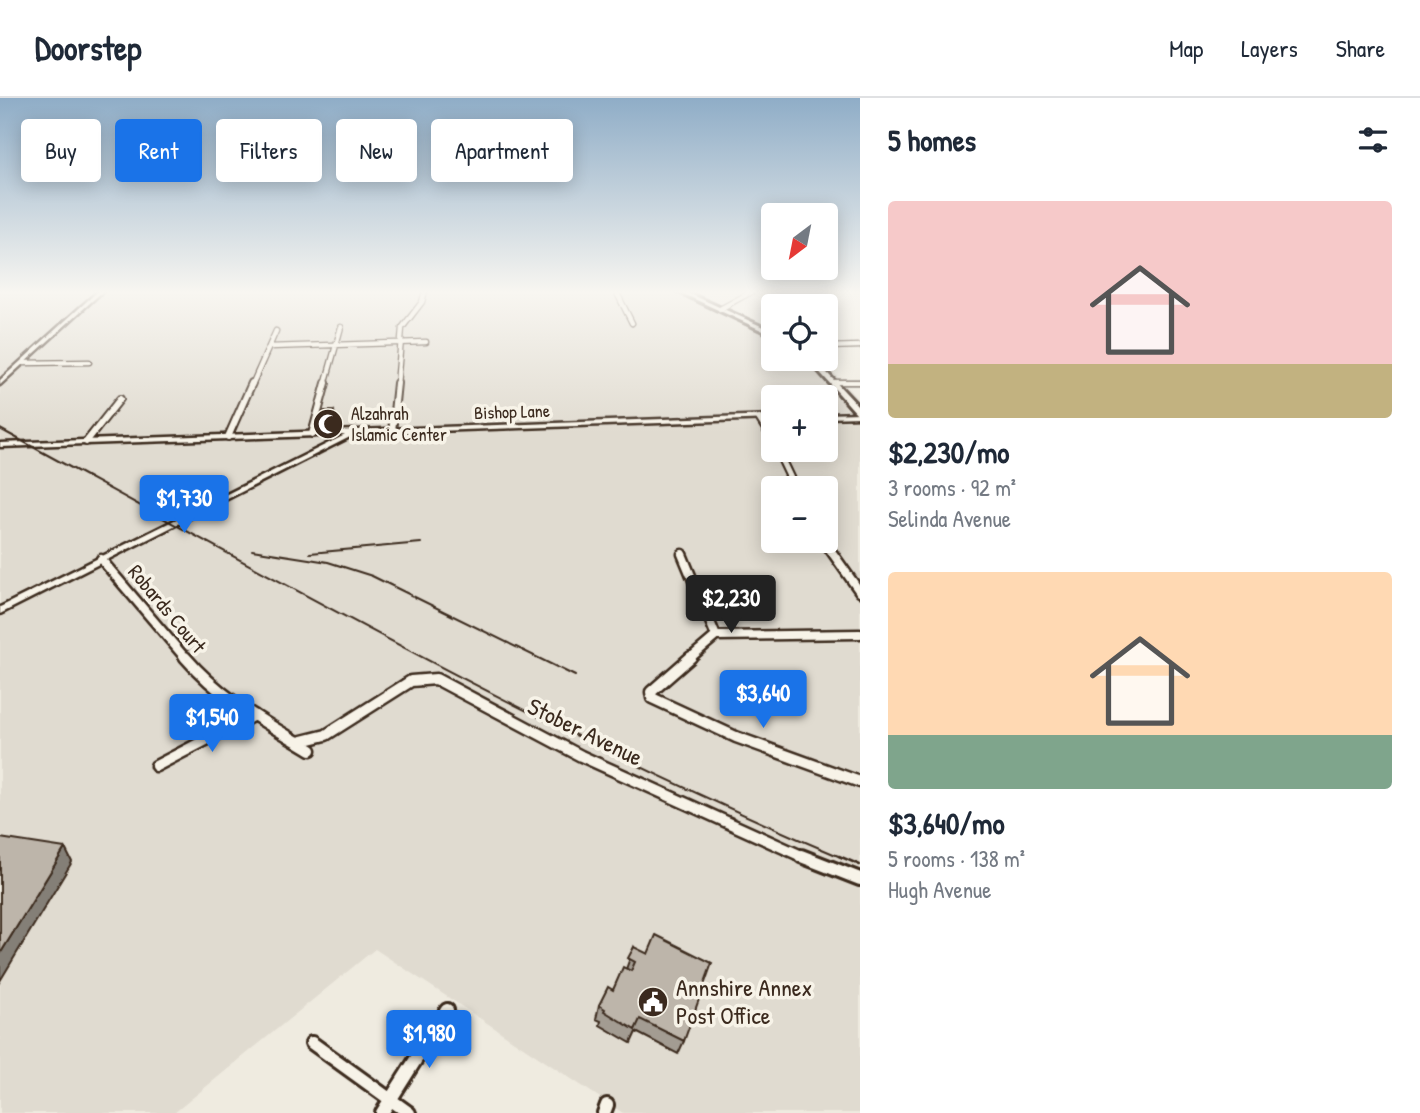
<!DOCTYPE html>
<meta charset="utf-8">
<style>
:root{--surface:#fff;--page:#f2f2f3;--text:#1f2937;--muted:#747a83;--line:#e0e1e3;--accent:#1a73e8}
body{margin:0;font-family:"Patrick Hand",sans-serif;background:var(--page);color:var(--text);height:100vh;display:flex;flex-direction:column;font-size:26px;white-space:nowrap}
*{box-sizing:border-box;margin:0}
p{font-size:23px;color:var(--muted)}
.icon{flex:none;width:38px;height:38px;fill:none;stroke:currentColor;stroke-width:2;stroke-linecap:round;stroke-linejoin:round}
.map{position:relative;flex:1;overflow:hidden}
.sheet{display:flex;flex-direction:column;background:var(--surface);width:560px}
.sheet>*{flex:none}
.top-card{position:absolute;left:21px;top:21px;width:665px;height:63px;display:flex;gap:14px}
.needle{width:46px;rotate:212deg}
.controls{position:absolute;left:761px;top:105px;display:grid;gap:14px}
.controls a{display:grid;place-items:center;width:77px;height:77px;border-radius:7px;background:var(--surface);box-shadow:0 4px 18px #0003;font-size:35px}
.price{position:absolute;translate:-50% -60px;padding:0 16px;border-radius:7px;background:var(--accent);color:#fff;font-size:23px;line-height:46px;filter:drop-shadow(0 2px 4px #0008)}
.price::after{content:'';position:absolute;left:50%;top:42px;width:21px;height:16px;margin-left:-10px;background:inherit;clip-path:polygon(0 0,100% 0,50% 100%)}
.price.current{background:#222;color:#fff}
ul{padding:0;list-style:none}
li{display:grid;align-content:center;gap:14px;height:371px;padding:0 28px}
li span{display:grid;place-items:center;height:217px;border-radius:7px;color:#555}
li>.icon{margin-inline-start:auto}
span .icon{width:126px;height:126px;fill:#fffc;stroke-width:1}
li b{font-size:30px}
h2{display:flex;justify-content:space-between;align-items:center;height:84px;padding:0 28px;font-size:30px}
.tag{padding:0 24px;border-radius:7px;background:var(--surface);box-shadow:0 4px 18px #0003;font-size:24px;line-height:63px}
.tag.current{background:var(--accent);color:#fff}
header{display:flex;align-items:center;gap:42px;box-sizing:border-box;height:98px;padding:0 35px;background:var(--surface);border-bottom:2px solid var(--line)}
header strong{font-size:33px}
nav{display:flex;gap:38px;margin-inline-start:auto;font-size:24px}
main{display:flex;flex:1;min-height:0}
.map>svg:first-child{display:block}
</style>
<header>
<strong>Doorstep</strong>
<nav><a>Map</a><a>Layers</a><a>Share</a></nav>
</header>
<main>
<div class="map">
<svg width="860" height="1015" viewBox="0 0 860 1015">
<rect width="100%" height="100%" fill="#efebe0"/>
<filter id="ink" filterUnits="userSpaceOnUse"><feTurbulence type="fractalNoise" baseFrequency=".0143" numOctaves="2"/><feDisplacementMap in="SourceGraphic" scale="14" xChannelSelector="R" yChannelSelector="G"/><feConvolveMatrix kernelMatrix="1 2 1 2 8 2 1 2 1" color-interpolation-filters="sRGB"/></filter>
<g filter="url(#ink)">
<path fill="#e0dbd0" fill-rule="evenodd" d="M0,193H688L773,232L774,261H819L824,264L860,304V1015H623L375,851L174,1015H0ZM774,299H826V352H774ZM774,390H826V443H774Z"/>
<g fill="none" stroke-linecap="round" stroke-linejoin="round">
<g stroke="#3b2a1e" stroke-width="7">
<path id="minor-far4" d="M616,193L632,225
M720,211L753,193
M269,249L426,244
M826,249L860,248
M24,265L89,264
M833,284H860
M252,287L276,233
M325,287L341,229
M397,287L402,230L422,204L425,193"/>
</g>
<g stroke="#3b2a1e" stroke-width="10">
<path id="minor-far3" d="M759,320L774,344
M392,334L397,285
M312,336L326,285
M228,339L252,285
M86,344L120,301
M777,352L795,390"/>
</g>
<g stroke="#3b2a1e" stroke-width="13">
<path id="minor-far2" d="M824,443L860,494
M682,456L716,538L689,561
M101,461L186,561
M716,538L860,536"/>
</g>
<g stroke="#3b2a1e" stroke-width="15">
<path id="minor-far1" d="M185,559C222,602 263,623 311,652
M691,559L651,594L652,600L736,639L860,684
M298,644L326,637L411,583L436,581L581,658L806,760
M156,668L254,617"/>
</g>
<g stroke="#3b2a1e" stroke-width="18">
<path id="minor" d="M801,758L860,781
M312,945L409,1015
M382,1015L447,912
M604,1015L607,1007"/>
</g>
<g stroke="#3b2a1e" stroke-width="5">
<path id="tertiary" d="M98,193H103L0,287V282Z
M860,315V319L826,320V316Z
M774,317V321L353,336L352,338L0,516V509L345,337L0,349V345Z"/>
</g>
<g stroke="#3b2a1e" stroke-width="6">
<path id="secondary" d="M677,193H684L774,234V238Z
M808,261H814L860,310V316H857Z"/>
</g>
<use href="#minor-far4" stroke="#f7f3e8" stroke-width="4.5"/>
<use href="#minor-far3" stroke="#f7f3e8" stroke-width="6"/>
<use href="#minor-far2" stroke="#f7f3e8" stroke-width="8"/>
<use href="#minor-far1" stroke="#f7f3e8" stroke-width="10"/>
<use href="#minor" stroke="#f7f3e8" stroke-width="12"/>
<use href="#tertiary" fill="#f7f3e8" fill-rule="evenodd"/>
<use href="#secondary" fill="#f7f3e8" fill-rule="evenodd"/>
<path stroke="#3b2a1e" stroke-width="2" d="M0,331C277,482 551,637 843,760
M252,452L328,464L372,478L575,578
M310,455L421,445"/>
<path stroke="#3b2a1e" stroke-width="2.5" d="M839,758L860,767"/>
</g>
<path fill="#a39c92" stroke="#3b2a1e" stroke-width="2" d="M334,313L335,322L333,330L321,331L320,322Z
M634,849L684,943L678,956L636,934L631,945L600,927L601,923L596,921L599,907L613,892L626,871Z"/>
<path fill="#847f77" stroke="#3b2a1e" stroke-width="2" d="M334,313L335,322L333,330L332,322Z
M65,750L72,764L0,883V856Z"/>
<path fill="#bdb5aa" stroke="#3b2a1e" stroke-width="2" d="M323,313H334L332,322H320Z
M0,740L65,750L0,856Z
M656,837L712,865L684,943L640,921L635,932L604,913L605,911L599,907L608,889L613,892L623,869L631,873L635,864L628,860L634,849L648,856Z"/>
</g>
<linearGradient id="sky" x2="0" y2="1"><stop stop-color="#8fadc7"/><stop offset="0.58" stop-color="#f8f6f1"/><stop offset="1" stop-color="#f8f6f1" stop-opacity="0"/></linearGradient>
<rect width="860" height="335" fill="url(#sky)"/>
<defs>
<g id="mosque-disc" transform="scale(1.575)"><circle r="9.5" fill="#3b2a1e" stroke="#f7f3e8"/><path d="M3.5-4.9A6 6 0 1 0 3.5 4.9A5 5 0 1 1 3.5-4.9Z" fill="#fff"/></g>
<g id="civic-disc" transform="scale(1.575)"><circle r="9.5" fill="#3b2a1e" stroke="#f7f3e8"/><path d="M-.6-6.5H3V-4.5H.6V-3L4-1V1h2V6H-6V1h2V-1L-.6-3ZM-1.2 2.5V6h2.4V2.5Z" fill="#fff"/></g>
</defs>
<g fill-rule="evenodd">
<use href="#mosque-disc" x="328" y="326"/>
<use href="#civic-disc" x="653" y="904"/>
</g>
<g text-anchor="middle" stroke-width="7" stroke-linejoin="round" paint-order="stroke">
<g font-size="18" fill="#3b2a1e" stroke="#f7f3e8">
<text transform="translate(512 314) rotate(-2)" y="6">Bishop Lane</text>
</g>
<g font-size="18" fill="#3b2a1e" stroke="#f7f3e8" text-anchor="start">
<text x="351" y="322">Alzahrah<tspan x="351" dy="21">Islamic Center</tspan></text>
</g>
<g font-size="21" fill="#3b2a1e" stroke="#f7f3e8">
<text transform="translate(167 511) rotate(50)" y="7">Robards Court</text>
</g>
<g font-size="24" fill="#3b2a1e" stroke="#f7f3e8">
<text transform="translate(585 634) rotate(26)" y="8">Stober Avenue</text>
</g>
<g font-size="24" fill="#3b2a1e" stroke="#f7f3e8" text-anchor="start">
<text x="676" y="898">Annshire Annex<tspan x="676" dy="28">Post Office</tspan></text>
</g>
</g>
</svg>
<div class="controls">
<a><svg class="needle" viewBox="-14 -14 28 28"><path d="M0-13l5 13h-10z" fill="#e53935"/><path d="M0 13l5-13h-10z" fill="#747a83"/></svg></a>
<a><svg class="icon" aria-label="locate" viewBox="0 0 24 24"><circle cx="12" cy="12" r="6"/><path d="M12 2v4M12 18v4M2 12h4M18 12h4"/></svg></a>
<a>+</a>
<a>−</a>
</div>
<b class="price" style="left:184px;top:437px">$1,730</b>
<b class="price current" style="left:731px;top:537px">$2,230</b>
<b class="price" style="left:763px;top:632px">$3,640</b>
<b class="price" style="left:212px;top:656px">$1,540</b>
<b class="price" style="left:429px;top:972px">$1,980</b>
<div class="top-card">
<a class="tag">Buy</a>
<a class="tag current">Rent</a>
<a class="tag">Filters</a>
<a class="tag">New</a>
<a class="tag">Apartment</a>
</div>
</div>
<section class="sheet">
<h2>5 homes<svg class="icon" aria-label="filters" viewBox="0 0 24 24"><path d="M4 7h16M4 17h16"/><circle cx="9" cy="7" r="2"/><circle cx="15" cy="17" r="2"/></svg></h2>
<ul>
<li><span style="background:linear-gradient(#f6c9c9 75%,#c2b280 0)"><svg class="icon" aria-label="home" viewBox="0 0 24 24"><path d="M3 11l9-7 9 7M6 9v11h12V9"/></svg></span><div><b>$2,230/mo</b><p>3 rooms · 92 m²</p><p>Selinda Avenue</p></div></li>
<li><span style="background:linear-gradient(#ffd9b3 75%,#7fa58c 0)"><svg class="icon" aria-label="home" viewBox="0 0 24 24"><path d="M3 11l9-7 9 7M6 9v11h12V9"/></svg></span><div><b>$3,640/mo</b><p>5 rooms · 138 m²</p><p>Hugh Avenue</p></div></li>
</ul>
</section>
</main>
